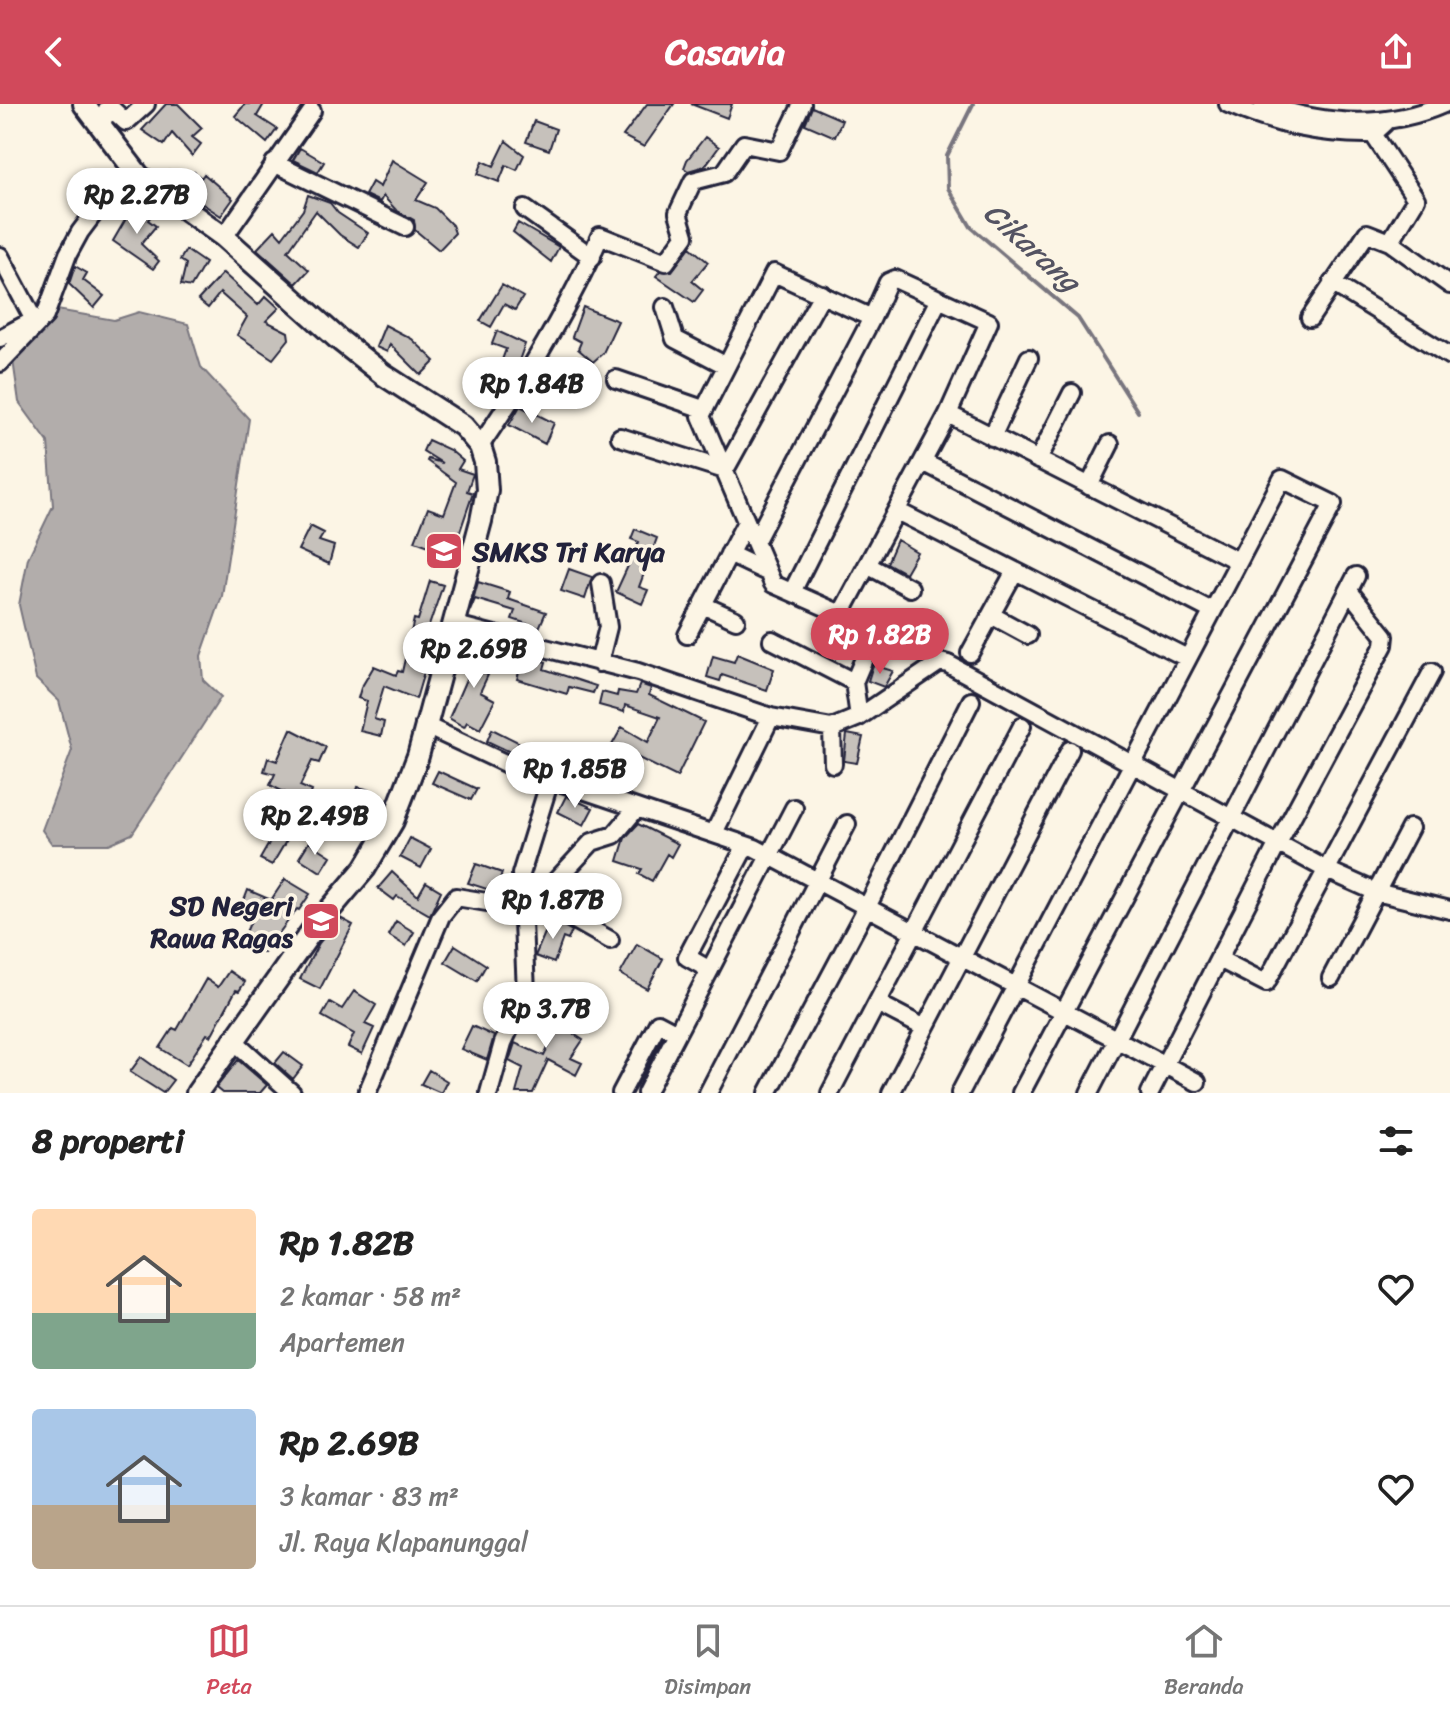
<!DOCTYPE html>
<html lang="id">
<meta charset="utf-8">
<style>
:root{--surface:#fff;--page:#f6f6f6;--text:#222;--muted:#767676;--line:#e0e0e0;--accent:#d1495b}
body{margin:0;font-family:Sriracha,sans-serif;background:var(--page);color:var(--text);height:100vh;display:flex;flex-direction:column;font-size:30px;white-space:nowrap}
*{box-sizing:border-box;margin:0}
p{font-size:26px;color:var(--muted)}
.icon{flex:none;width:44px;height:44px;fill:none;stroke:currentColor;stroke-width:2;stroke-linecap:round;stroke-linejoin:round}
.map{position:relative;height:989px;overflow:hidden}
.sheet{display:flex;flex-direction:column;background:var(--surface);flex:1}
.sheet>*{flex:none}
.price{position:absolute;translate:-50% -68px;padding:0 18px;border-radius:28px;background:#fff;color:#222;font-size:26px;line-height:52px;filter:drop-shadow(0 2px 4px #0008)}
.price::after{content:'';position:absolute;left:50%;top:48px;width:24px;height:18px;margin-left:-12px;background:inherit;clip-path:polygon(0 0,100% 0,50% 100%)}
.price.current{background:var(--accent);color:#fff}
ul{padding:0;list-style:none}
li{display:flex;align-items:center;gap:24px;height:200px;padding:0 32px}
li span{display:grid;place-items:center;flex:none;width:224px;height:160px;border-radius:8px;color:#555}
li>.icon{margin-inline-start:auto}
span .icon{width:96px;height:96px;fill:#fffc;stroke-width:1}
li b{font-size:34px}
h2{display:flex;justify-content:space-between;align-items:center;height:96px;padding:0 32px;font-size:34px}
header{display:flex;justify-content:space-between;align-items:center;height:104px;padding:0 32px;background:var(--accent);color:#fff;font-size:36px;font-weight:800}
.tab-bar{display:flex;justify-content:space-around;align-items:center;height:112px;border-top:2px solid var(--line);background:var(--surface);font-size:22px;color:var(--muted)}
.tab-bar a{display:grid;justify-items:center;gap:4px}
.tab-bar .current{color:var(--accent)}
.map>svg:first-child{display:block}
</style>
<header><svg class="icon" aria-label="back" viewBox="0 0 24 24"><path d="M15 5l-7 7 7 7"/></svg>Casavia<svg class="icon" aria-label="share" viewBox="0 0 24 24"><path d="M12 15V3M7 8l5-5 5 5M5 13v7h14v-7"/></svg></header>
<div class="map">
<svg width="1450" height="989" viewBox="0 0 1450 989">
<rect width="100%" height="100%" fill="#fcf5e5"/>
<filter id="ink" filterUnits="userSpaceOnUse"><feTurbulence type="fractalNoise" baseFrequency=".0125" numOctaves="2"/><feDisplacementMap in="SourceGraphic" scale="16" xChannelSelector="R" yChannelSelector="G"/><feConvolveMatrix kernelMatrix="1 2 1 2 8 2 1 2 1" color-interpolation-filters="sRGB"/></filter>
<g filter="url(#ink)">
<path fill="#b2adab" stroke="#78757e" stroke-width="2" d="M57,206L114,216L139,208L188,220L201,263L249,315L222,492L201,552L203,576L221,593L132,730L109,740H52L42,726L72,646L59,597L36,575L19,501L28,454L53,402L48,338L19,298L12,249L39,233Z"/>
<g fill="none" stroke-linecap="round" stroke-linejoin="round">
<path stroke="#78757e" stroke-width="4" d="M973,0L947,52L948,84L971,123L1078,214L1138,308"/>
</g>
<path fill="#c6c1bb" stroke="#22223b" stroke-width="2" d="M166,0H178L202,24L192,33L201,40L192,52L172,29L164,41L142,26Z
M245,0H264L257,12L277,25L267,39L235,12Z
M647,0H674L644,43L623,32Z
M691,0H732L727,14Z
M812,3L842,16L835,33L805,20Z
M534,17L556,25L549,46L526,38Z
M705,33L719,43L705,62L688,67L684,64L687,56Z
M506,37L524,51L517,66L506,61L499,78L478,70L483,57L494,62Z
M300,44L324,58L318,68L293,56Z
M392,56L428,78L416,96L435,104L452,121L455,129L439,146L415,126L414,116L396,106L383,92L380,98L365,91L372,78L380,83Z
M169,67L184,79L194,68L201,74L204,70L233,95L221,112L163,74Z
M90,70L106,81L85,102L74,95Z
M308,91L330,99L338,109L368,129L359,143L340,131L316,107L288,147L309,166L296,180L257,145L275,126L282,134L303,106Z
M139,103L151,112L148,116L156,122L141,140L159,157L153,165L113,137L131,106L134,108Z
M518,119L559,143L551,158L513,128Z
M690,143L708,158L692,177L703,186L694,198L656,172L660,167H672Z
M186,146L205,159L191,183L181,181L186,160L180,156Z
M75,162L87,169L83,176L104,192L94,204L69,180Z
M223,169L258,201L266,192L279,204L266,217L288,228L289,235L273,255L237,231L247,213L220,189L208,204L198,196Z
M502,181L523,193L515,206L504,200L491,223L480,217Z
M583,203L618,217L603,249L593,258L578,245L581,238L572,233Z
M385,221L412,235L435,257L421,271L390,240L387,248L376,243Z
M497,227L525,240L517,262L502,256L506,245L492,240Z
M479,271L498,281L487,299L471,288Z
M520,302L554,319L545,340L509,321Z
M428,336L450,346L463,357L458,365L473,370L467,387L473,389L454,445L439,439L437,445L415,437L428,404L444,410L456,378L427,357L428,355L442,359L423,347Z
M310,422L324,429L319,437L334,442L329,460L298,446Z
M635,425L657,434L639,483L648,486L642,500L616,488L639,438L631,435Z
M897,436L917,448L905,469L887,459Z
M569,465L592,473L585,495L561,487Z
M430,477L443,481L420,548L429,551L416,595L384,582L374,615L384,618L381,632L360,627L367,597L358,594L361,584L374,562L396,571L398,567L402,568L414,515L418,516Z
M478,478L510,488L508,495L546,508L539,524L512,515L515,507L475,495L470,507Z
M887,525L914,534L909,550L882,542Z
M473,537L495,551L484,569L488,571L480,588L495,596L480,625L467,618L464,623L449,614L474,557L465,551Z
M737,550L774,565L767,586L722,571L720,577L707,573L713,552L734,558Z
M524,551L546,558L544,565L596,582L593,589L569,583L567,590L517,575Z
M873,561L893,567L884,583L868,577Z
M640,580L651,584L649,591L704,618L677,673L612,641L622,623L648,638L660,613L625,601L624,608L599,601L602,588L617,592L618,587L636,590Z
M291,625L326,643L319,659L312,657L300,682L312,687L307,700L270,681L275,670L264,667L268,654L277,657Z
M492,625L530,644L523,654L487,637Z
M847,630L863,633L857,659L844,657Z
M438,667L477,685L471,696L432,679Z
M358,683L370,686L360,714L344,707L349,695L354,697Z
M566,692L593,704L584,721L558,708Z
M280,720L292,727L272,761L260,755Z
M638,720L678,740L671,753L667,750L652,777L639,770L642,765L618,757L625,734Z
M410,734L431,745L421,764L400,753Z
M309,738L331,752L321,768L299,754Z
M476,760L502,769L496,788L468,779Z
M392,768L418,792L426,778L441,787L430,811L397,792L394,796L378,784Z
M285,775L310,790L299,806L297,805L264,849L241,840L255,807L242,802L248,786L271,796Z
M595,775L612,787L604,798L596,792L588,802L570,789L578,779L587,786Z
M340,814L353,821L320,885L300,875L319,839Z
M551,815L572,827L568,836L563,834L554,859L535,852Z
M396,817L414,828L406,842L388,831Z
M637,840L663,855L647,885L620,870Z
M455,841L486,861L477,877L445,858Z
M229,867L245,878L239,887L236,886L211,932L207,930L187,961L160,944L173,924L177,926L206,875L218,883Z
M354,887L376,901L365,920L374,924L362,950L348,943L354,930L322,912L330,898L342,905Z
M539,896L554,902L549,914L583,936L571,954L582,959L576,971L548,956L533,989H516L523,964L509,957L515,939L544,952L554,932L528,920Z
M472,922L494,932L487,956L461,945Z
M284,948L303,962L293,975L275,959Z
M141,953L173,976L163,989L130,968Z
M238,956L267,981L260,989H222L216,984Z
M429,966L447,977L441,989L421,980Z"/>
<g fill="none" stroke-linecap="round" stroke-linejoin="round">
<g stroke="#22223b" stroke-width="22">
<path id="minor" d="M1228,0C1276,21 1321,31 1373,30L1386,18
M1263,0C1323,21 1385,26 1444,0
M1371,20L1373,30L1416,95L1390,138
M101,24L107,5L113,6L126,18L146,0
M274,59L405,123
M525,105L592,153
M224,133L312,7
M0,152L34,216L0,234
M1332,179L1450,252
M665,203L675,235L725,261
M1310,214L1367,129L1390,138L1450,181
M0,259L45,212L68,150L80,128L104,96L139,72
M616,275L703,305
M948,310L1238,457
M620,333L725,366L822,190
M992,333L1029,254
M480,342C525,276 568,206 600,132L666,158L685,132L678,109L693,77L724,69L744,40L779,47L802,0
M1038,356L1072,289
M923,358L1212,507
M1089,382L1110,340
M897,407L1187,554
M755,438L872,214
M729,450L767,468
M867,461L910,484
M792,488L939,195
M703,501L736,516
M841,510L948,310L989,218L895,175L888,178L872,214L774,169L701,312L773,480L841,510L870,531L871,538L854,578L859,613
M991,511L1028,531
M452,520L638,568L771,613L832,624L859,613L940,558L948,560L1327,766L1376,788L1450,806
M687,531L746,418
M772,536L854,578
M970,549L1015,467
M599,559L608,523L601,479
M424,621L509,661L755,744L1197,978
M832,624L833,660
M714,729L771,613
M541,793L557,806L610,836
M1219,855L1266,879L1432,568
M710,866L687,853L746,741
M1331,874L1410,724
M877,899L1022,622
M232,935L292,989
M367,989L441,812L456,793L499,800L541,793L592,738L614,731L636,705
M489,989L503,939L526,889L521,770L551,673
M621,989L658,919L677,929
M646,989L794,704
M708,989L847,720
M768,989L867,803L971,597
M830,989L877,899L925,924
M891,989L1070,646
M960,989L1282,375L1333,400L1021,989
M1089,989L1356,472
M1150,989L1278,739L1384,541L1385,532L1349,487"/>
</g>
<g stroke="#22223b" stroke-width="26">
<path id="tertiary" d="M84,0L139,72L224,133L337,234L384,271L463,322L480,342L485,358L487,386L481,417L418,652L393,717L365,764L311,828L197,989"/>
</g>
<use href="#minor" stroke="#fcf5e5" stroke-width="16"/>
<use href="#tertiary" stroke="#fcf5e5" stroke-width="20"/>
</g>
</g>
<defs>
<g id="school-square" transform="scale(2)"><rect x="-9" y="-9" width="18" height="18" rx="4" fill="#d1495b" stroke="#fcf5e5"/><path d="M0-5L7-2L0 1L-7-2ZM-4 1L0 2.5L4 1V4Q0 6-4 4Z" fill="#fff"/></g>
</defs>
<g fill-rule="evenodd">
<use href="#school-square" x="444" y="447"/>
<use href="#school-square" x="321" y="817"/>
</g>
<g text-anchor="middle" stroke-width="7" stroke-linejoin="round" paint-order="stroke">
<g font-size="28" font-weight="bold" fill="#22223b" stroke="#fcf5e5" text-anchor="start">
<text x="472" y="457">SMKS Tri Karya</text>
<text x="293" y="811" text-anchor="end">SD Negeri<tspan x="293" dy="32">Rawa Ragas</tspan></text>
</g>
<g font-size="30" font-style="italic" fill="#545362" stroke="#fcf5e5">
<text transform="translate(1032 143) rotate(42)" y="10">Cikarang</text>
</g>
</g>
</svg>
<b class="price" style="left:137px;top:132px">Rp 2.27B</b>
<b class="price" style="left:532px;top:321px">Rp 1.84B</b>
<b class="price current" style="left:880px;top:572px">Rp 1.82B</b>
<b class="price" style="left:474px;top:586px">Rp 2.69B</b>
<b class="price" style="left:575px;top:706px">Rp 1.85B</b>
<b class="price" style="left:315px;top:753px">Rp 2.49B</b>
<b class="price" style="left:553px;top:837px">Rp 1.87B</b>
<b class="price" style="left:546px;top:946px">Rp 3.7B</b>
</div>
<section class="sheet">
<h2>8 properti<svg class="icon" aria-label="filters" viewBox="0 0 24 24"><path d="M4 7h16M4 17h16"/><circle cx="9" cy="7" r="2"/><circle cx="15" cy="17" r="2"/></svg></h2>
<ul>
<li><span style="background:linear-gradient(#ffd9b3 65%,#7fa58c 0)"><svg class="icon" aria-label="home" viewBox="0 0 24 24"><path d="M3 11l9-7 9 7M6 9v11h12V9"/></svg></span><div><b>Rp 1.82B</b><p>2 kamar · 58 m²</p><p>Apartemen</p></div><svg class="icon" aria-label="heart" viewBox="0 0 24 24"><path d="M12 20l-8-8c-3-5 5-10 8-4 3-6 11-1 8 4z"/></svg></li>
<li><span style="background:linear-gradient(#a9c7e8 60%,#b9a48a 0)"><svg class="icon" aria-label="home" viewBox="0 0 24 24"><path d="M3 11l9-7 9 7M6 9v11h12V9"/></svg></span><div><b>Rp 2.69B</b><p>3 kamar · 83 m²</p><p>Jl. Raya Klapanunggal</p></div><svg class="icon" aria-label="heart" viewBox="0 0 24 24"><path d="M12 20l-8-8c-3-5 5-10 8-4 3-6 11-1 8 4z"/></svg></li>
</ul>
</section>
<nav class="tab-bar">
<a class="current"><svg class="icon" aria-label="map" viewBox="0 0 24 24"><path d="M3 6l6-2 6 2 6-2v14l-6 2-6-2-6 2zM9 4v14M15 6v14"/></svg>Peta</a>
<a><svg class="icon" aria-label="saved" viewBox="0 0 24 24"><path d="M7 4h10v16l-5-4-5 4z"/></svg>Disimpan</a>
<a><svg class="icon" aria-label="home" viewBox="0 0 24 24"><path d="M3 11l9-7 9 7M6 9v11h12V9"/></svg>Beranda</a>
</nav>
